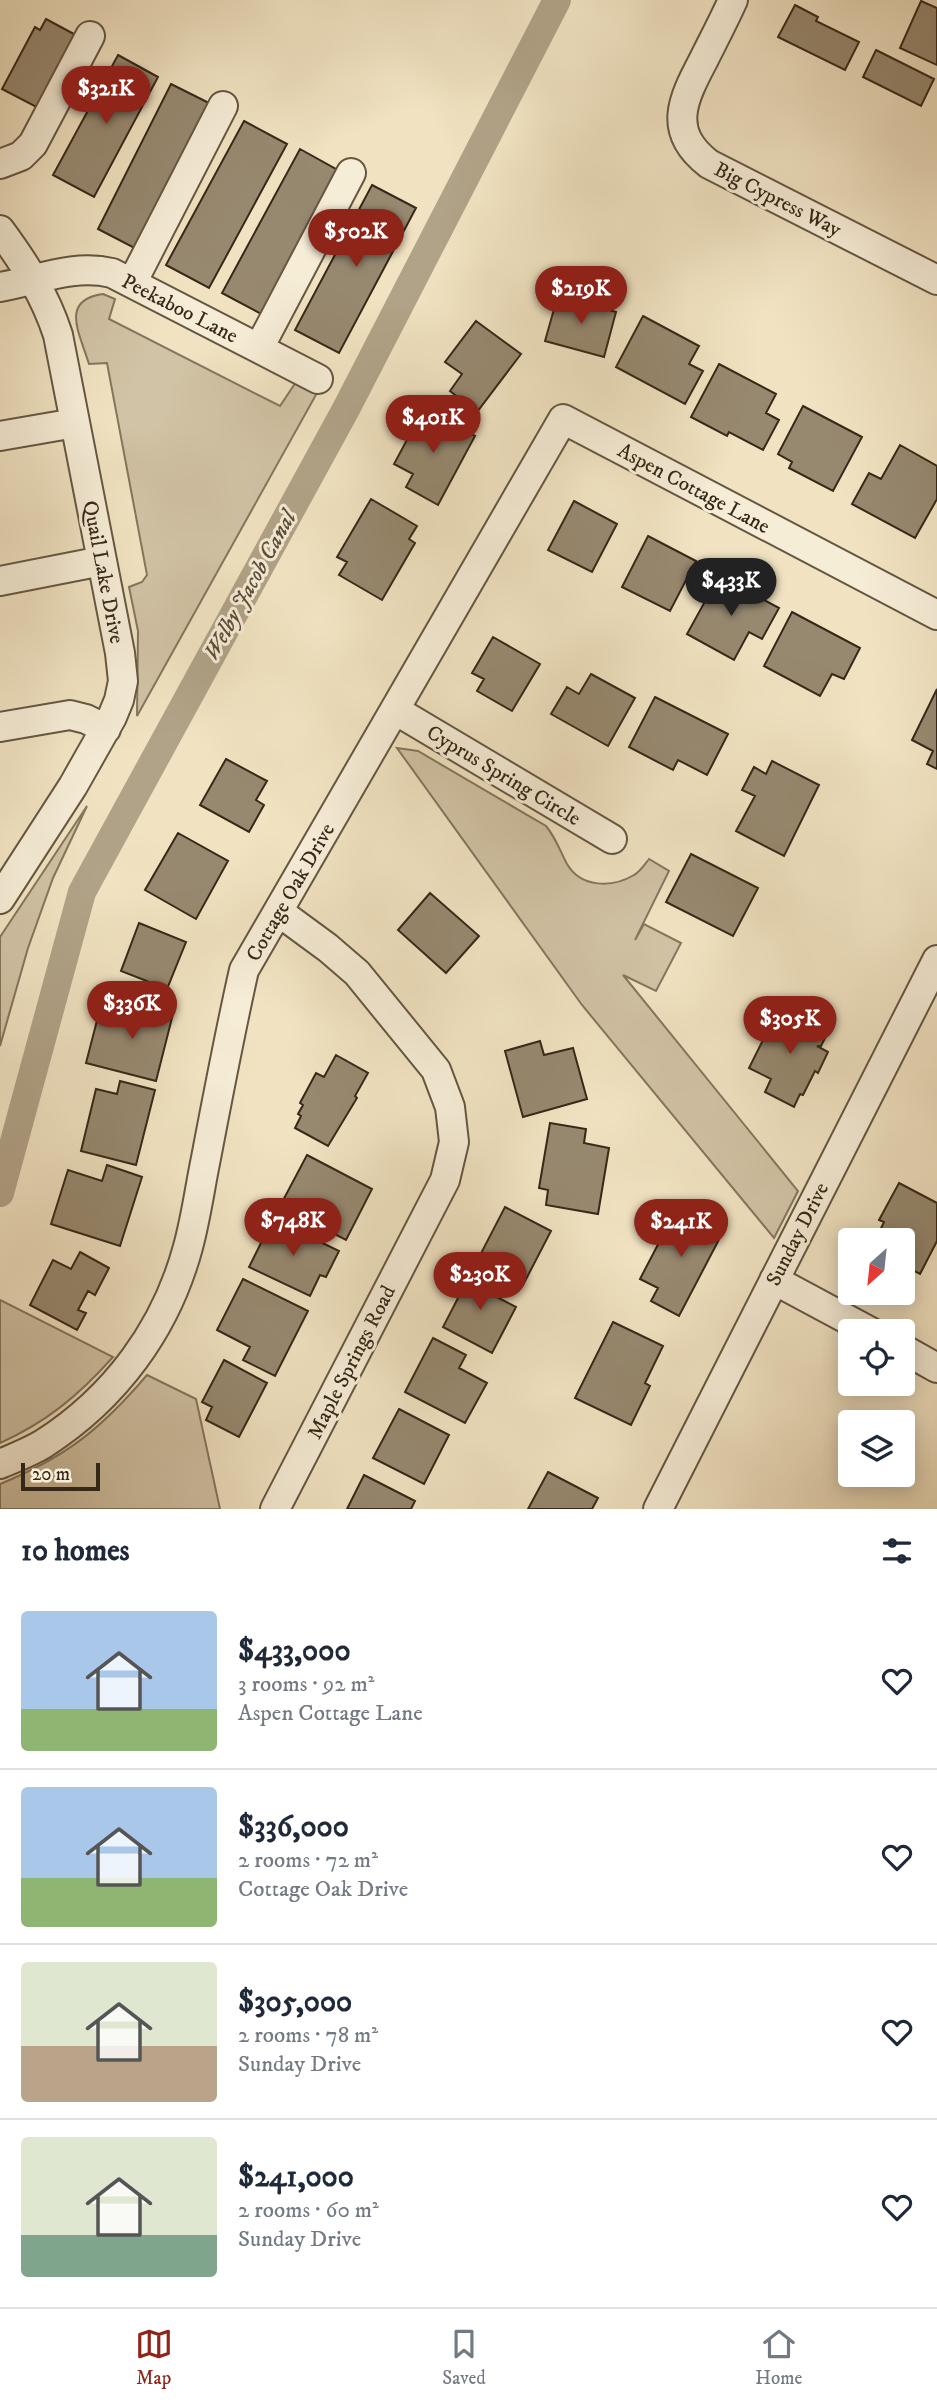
<!DOCTYPE html>
<meta charset="utf-8">
<style>
:root{--surface:#fff;--page:#f2f2f3;--text:#1f2937;--muted:#747a83;--line:#e0e1e3;--accent:#8f2418}
body{margin:0;font-family:"IM FELL DW Pica",serif;background:var(--page);color:var(--text);height:100vh;display:flex;flex-direction:column;font-size:26px;white-space:nowrap}
*{box-sizing:border-box;margin:0}
p{font-size:23px;color:var(--muted)}
.icon{flex:none;width:38px;height:38px;fill:none;stroke:currentColor;stroke-width:2;stroke-linecap:round;stroke-linejoin:round}
.map{position:relative;height:1509px;overflow:hidden}
.panel{display:flex;flex-direction:column;background:var(--surface);flex:1}
.panel>*{flex:none}
.needle{width:46px;rotate:207deg}
.fabs{position:absolute;left:838px;top:1228px;display:grid;gap:14px}
.fabs a{display:grid;place-items:center;width:77px;height:77px;border-radius:7px;background:var(--surface);box-shadow:0 4px 18px #0003;font-size:35px}
.scale{position:absolute;left:21px;bottom:18px;width:79px;box-sizing:border-box;padding-left:7px;border:4px solid #362818;border-top:0;font-size:19px;line-height:24px;white-space:nowrap;color:#362818;-webkit-text-stroke:5px #f6edd7;paint-order:stroke}
.price{position:absolute;translate:-50% -60px;padding:0 16px;border-radius:24px;background:var(--accent);color:#fff;font-size:23px;line-height:46px;filter:drop-shadow(0 2px 4px #0008)}
.price::after{content:'';position:absolute;left:50%;top:42px;width:21px;height:16px;margin-left:-10px;background:inherit;clip-path:polygon(0 0,100% 0,50% 100%)}
.price.on{background:#222;color:#fff}
ul{padding:0;list-style:none}
li{display:flex;align-items:center;gap:21px;height:175px;padding:0 21px}
li+li{border-top:2px solid var(--line)}
li span{display:grid;place-items:center;flex:none;width:196px;height:140px;border-radius:7px;color:#555}
li>.icon{margin-inline-start:auto}
span .icon{width:84px;height:84px;fill:#fffc;stroke-width:1}
li b{font-size:30px}
h2{display:flex;justify-content:space-between;align-items:center;height:84px;padding:0 21px;font-size:30px}
.dock{display:flex;justify-content:space-around;align-items:center;height:98px;border-top:2px solid var(--line);background:var(--surface);font-size:19px;color:var(--muted)}
.dock a{display:grid;justify-items:center;gap:4px}
.dock .on{color:var(--accent)}
.map>svg:first-child{display:block}
</style>
<div class="map">
<svg width="937" height="1509" viewBox="0 0 937 1509">
<rect width="100%" height="100%" fill="#f1e3c2"/>
<filter id="stains"><feTurbulence type="fractalNoise" baseFrequency=".00286" numOctaves="4"/><feColorMatrix values="0 0 0 0 .2 0 0 0 0 .09 0 0 0 0 .02 0 0 0 .5 -.17"/></filter>
<radialGradient id="worn" r=".72"><stop offset=".6" stop-color="#630" stop-opacity="0"/><stop offset="1" stop-color="#630" stop-opacity=".3"/></radialGradient>
<path fill="#d1c3a5" stroke="#84765e" stroke-width="2" d="M103,294L115,299L109,319L280,406L296,382L317,393L137,716L138,631L129,587L142,582L147,575L107,363L89,364C80,334 59,300 103,294Z
M397,748L418,751L546,826C556,838 560,851 567,864C581,888 612,888 634,875C640,872 645,864 649,859L669,871L635,940L644,924L681,943L656,991L623,975L798,1191L774,1238L582,1005Z
M87,806L53,878L28,948L0,1046V937Z
M0,1300L113,1357C79,1395 47,1422 0,1443Z
M147,1375L196,1399L220,1509H0V1484C66,1457 101,1429 147,1375Z"/>
<g fill="none" stroke-linecap="round" stroke-linejoin="round">
<path stroke="#b1a388" stroke-width="28" d="M0,1193L82,892L346,409L557,0"/>
</g>
<path fill="#978970" stroke="#362818" stroke-width="2" d="M921,1L937,8V65L900,48Z
M795,5L818,17L816,21L859,42L845,70L778,37Z
M46,19L85,40L46,112L2,89L35,27L40,30Z
M876,50L934,79L921,106L863,77Z
M118,55L158,77L94,197L53,175Z
M171,84L217,107L144,253L98,229Z
M244,121L287,144L209,288L166,265Z
M300,149L343,173L265,316L222,293Z
M372,185L416,208L339,353L295,330Z
M558,295L616,312L604,357L545,341Z
M643,316L699,346L689,364L703,371L685,404L616,367Z
M476,321L521,354L477,412L450,391L462,374L445,362Z
M719,364L776,394L766,413L779,420L763,450L729,432L727,436L691,417Z
M803,406L862,437L833,491L789,468L792,462L778,454Z
M424,408L475,436L438,505L406,487L413,474L394,464Z
M900,445L937,466V499L915,538L852,504L869,473L881,479Z
M371,499L417,526L409,539L415,543L382,600L339,575L347,562L337,557Z
M574,501L617,524L592,572L548,550Z
M648,536L696,561L670,611L622,587Z
M719,576L779,608L762,639L749,632L734,660L687,634Z
M792,612L860,648L844,679L832,674L820,696L764,666Z
M493,637L540,664L512,711L477,691L484,679L472,673Z
M591,674L635,698L608,746L551,714L567,687L579,694Z
M937,689V769L927,764L933,751L912,740Z
M655,697L728,734L707,775L678,760L673,770L629,747Z
M226,759L267,781L256,800L264,805L249,832L200,805Z
M772,761L819,785L784,856L736,831L755,796L742,790L754,767L766,774Z
M178,833L228,861L196,919L145,890Z
M691,854L758,888L733,936L666,902Z
M430,893L479,936L446,973L398,930Z
M139,923L186,942L167,989L121,971Z
M139,1001L174,1010L156,1081L86,1063L100,1009L134,1018Z
M779,1008L825,1031L823,1035L826,1036L821,1046H817L828,1052L818,1073L815,1071L803,1095L800,1094L794,1107L765,1092L771,1079L749,1068Z
M540,1041L544,1055L573,1048L587,1099L523,1117L505,1051Z
M336,1055L368,1073L355,1096L357,1098L328,1146L295,1128L301,1116L298,1114L303,1105L300,1103L316,1073L324,1077Z
M120,1081L155,1090L136,1165L81,1151L96,1089L117,1094Z
M550,1123L586,1129L584,1143L609,1148L598,1214L546,1205L548,1190L539,1188Z
M307,1155L372,1189L346,1240L280,1206Z
M107,1165L142,1177L120,1246L51,1224L68,1170L102,1181Z
M899,1183L937,1203V1241L920,1274L903,1265V1241H875L884,1222L879,1220Z
M678,1206L724,1230L679,1316L651,1301L658,1288L640,1279Z
M505,1207L551,1231L523,1285L477,1261Z
M273,1219L339,1251L326,1277L320,1275L310,1296L249,1267Z
M80,1252L109,1268L95,1295L88,1291L78,1310L86,1313L77,1330L30,1305L53,1260L71,1269Z
M473,1269L502,1283L495,1296L516,1307L492,1353L443,1327Z
M243,1279L308,1311L275,1376L243,1360L250,1347L217,1330Z
M613,1322L663,1346L645,1383L650,1386L631,1425L575,1398Z
M433,1338L466,1355L459,1368L487,1383L465,1423L405,1392Z
M224,1360L267,1383L239,1437L206,1420L212,1407L202,1402Z
M399,1409L449,1435L424,1484L373,1458Z
M548,1472L598,1498L592,1509H528Z
M364,1475L415,1501L411,1509H347Z"/>
<g fill="none" stroke-linecap="round" stroke-linejoin="round">
<g stroke="#655742" stroke-width="32">
<path id="minor" d="M733,0C724,20 714,39 704,59C683,99 666,131 709,164L937,280
M0,164L21,156L33,144L90,36
M0,230C25,264 45,295 58,335L120,653L123,681L119,700L112,717L73,786L0,899
M132,283L223,106
M0,287C39,280 73,264 112,273L318,379
M259,348L351,173
M0,436L75,423
M0,581L102,561
M395,710L612,839
M0,727L70,715L86,719L106,729
M774,1280L871,1332
M903,1349L937,1368
M0,1464C14,1458 30,1452 43,1444C115,1398 166,1329 188,1247C196,1218 200,1187 206,1158C218,1095 230,1032 244,970L563,419L937,615
M275,1509L445,1180L454,1142L450,1107L436,1070L357,973L328,948L279,912
M658,1509L937,960"/>
</g>
<use href="#minor" stroke="#f6edd7" stroke-width="28"/>
</g>
<g text-anchor="middle" stroke-width="6" stroke-linejoin="round" paint-order="stroke">
<g font-size="21" fill="#362818" stroke="#f6edd7">
<text transform="translate(778 199) rotate(27)" y="7">Big Cypress Way</text>
<text transform="translate(180 308) rotate(27)" y="7">Peekaboo Lane</text>
<text transform="translate(694 488) rotate(28)" y="7">Aspen Cottage Lane</text>
<text transform="translate(104 572) rotate(79)" y="7">Quail Lake Drive</text>
<text transform="translate(504 775) rotate(31)" y="7">Cyprus Spring Circle</text>
<text transform="translate(290 892) rotate(-60)" y="7">Cottage Oak Drive</text>
<text transform="translate(797 1234) rotate(-63)" y="7">Sunday Drive</text>
<text transform="translate(351 1362) rotate(-63)" y="7">Maple Springs Road</text>
</g>
<g font-size="23" font-style="italic" fill="#5b4d3a" stroke="#f6edd7">
<text transform="translate(249 585) rotate(-61)" y="8">Welby Jacob Canal</text>
</g>
</g>
<rect width="100%" height="100%" filter="url(#stains)"/>
<rect width="100%" height="100%" fill="url(#worn)"/>
</svg>
<div class="fabs">
<a><svg class="needle" viewBox="-14 -14 28 28"><path d="M0-13l5 13h-10z" fill="#e53935"/><path d="M0 13l5-13h-10z" fill="#747a83"/></svg></a>
<a><svg class="icon" aria-label="locate" viewBox="0 0 24 24"><circle cx="12" cy="12" r="6"/><path d="M12 2v4M12 18v4M2 12h4M18 12h4"/></svg></a>
<a><svg class="icon" aria-label="layers" viewBox="0 0 24 24"><path d="M12 4l9 5-9 5-9-5zM3 14l9 5 9-5"/></svg></a>
</div>
<div class="scale">20 m</div>
<b class="price" style="left:106px;top:126px">$321K</b>
<b class="price" style="left:356px;top:269px">$502K</b>
<b class="price" style="left:581px;top:326px">$219K</b>
<b class="price" style="left:433px;top:455px">$401K</b>
<b class="price on" style="left:731px;top:618px">$433K</b>
<b class="price" style="left:132px;top:1041px">$336K</b>
<b class="price" style="left:790px;top:1056px">$305K</b>
<b class="price" style="left:293px;top:1258px">$748K</b>
<b class="price" style="left:681px;top:1259px">$241K</b>
<b class="price" style="left:480px;top:1312px">$230K</b>
</div>
<section class="panel">
<h2>10 homes<svg class="icon" aria-label="filters" viewBox="0 0 24 24"><path d="M4 7h16M4 17h16"/><circle cx="9" cy="7" r="2"/><circle cx="15" cy="17" r="2"/></svg></h2>
<ul>
<li><span style="background:linear-gradient(#a9c7e8 70%,#8fb573 0)"><svg class="icon" aria-label="home" viewBox="0 0 24 24"><path d="M3 11l9-7 9 7M6 9v11h12V9"/></svg></span><div><b>$433,000</b><p>3 rooms · 92 m²</p><p>Aspen Cottage Lane</p></div><svg class="icon" aria-label="heart" viewBox="0 0 24 24"><path d="M12 20l-8-8c-3-5 5-10 8-4 3-6 11-1 8 4z"/></svg></li>
<li><span style="background:linear-gradient(#a9c7e8 65%,#8fb573 0)"><svg class="icon" aria-label="home" viewBox="0 0 24 24"><path d="M3 11l9-7 9 7M6 9v11h12V9"/></svg></span><div><b>$336,000</b><p>2 rooms · 72 m²</p><p>Cottage Oak Drive</p></div><svg class="icon" aria-label="heart" viewBox="0 0 24 24"><path d="M12 20l-8-8c-3-5 5-10 8-4 3-6 11-1 8 4z"/></svg></li>
<li><span style="background:linear-gradient(#dfe7d0 60%,#b9a48a 0)"><svg class="icon" aria-label="home" viewBox="0 0 24 24"><path d="M3 11l9-7 9 7M6 9v11h12V9"/></svg></span><div><b>$305,000</b><p>2 rooms · 78 m²</p><p>Sunday Drive</p></div><svg class="icon" aria-label="heart" viewBox="0 0 24 24"><path d="M12 20l-8-8c-3-5 5-10 8-4 3-6 11-1 8 4z"/></svg></li>
<li><span style="background:linear-gradient(#dfe7d0 70%,#7fa58c 0)"><svg class="icon" aria-label="home" viewBox="0 0 24 24"><path d="M3 11l9-7 9 7M6 9v11h12V9"/></svg></span><div><b>$241,000</b><p>2 rooms · 60 m²</p><p>Sunday Drive</p></div><svg class="icon" aria-label="heart" viewBox="0 0 24 24"><path d="M12 20l-8-8c-3-5 5-10 8-4 3-6 11-1 8 4z"/></svg></li>
</ul>
</section>
<nav class="dock">
<a class="on"><svg class="icon" aria-label="map" viewBox="0 0 24 24"><path d="M3 6l6-2 6 2 6-2v14l-6 2-6-2-6 2zM9 4v14M15 6v14"/></svg>Map</a>
<a><svg class="icon" aria-label="saved" viewBox="0 0 24 24"><path d="M7 4h10v16l-5-4-5 4z"/></svg>Saved</a>
<a><svg class="icon" aria-label="home" viewBox="0 0 24 24"><path d="M3 11l9-7 9 7M6 9v11h12V9"/></svg>Home</a>
</nav>
